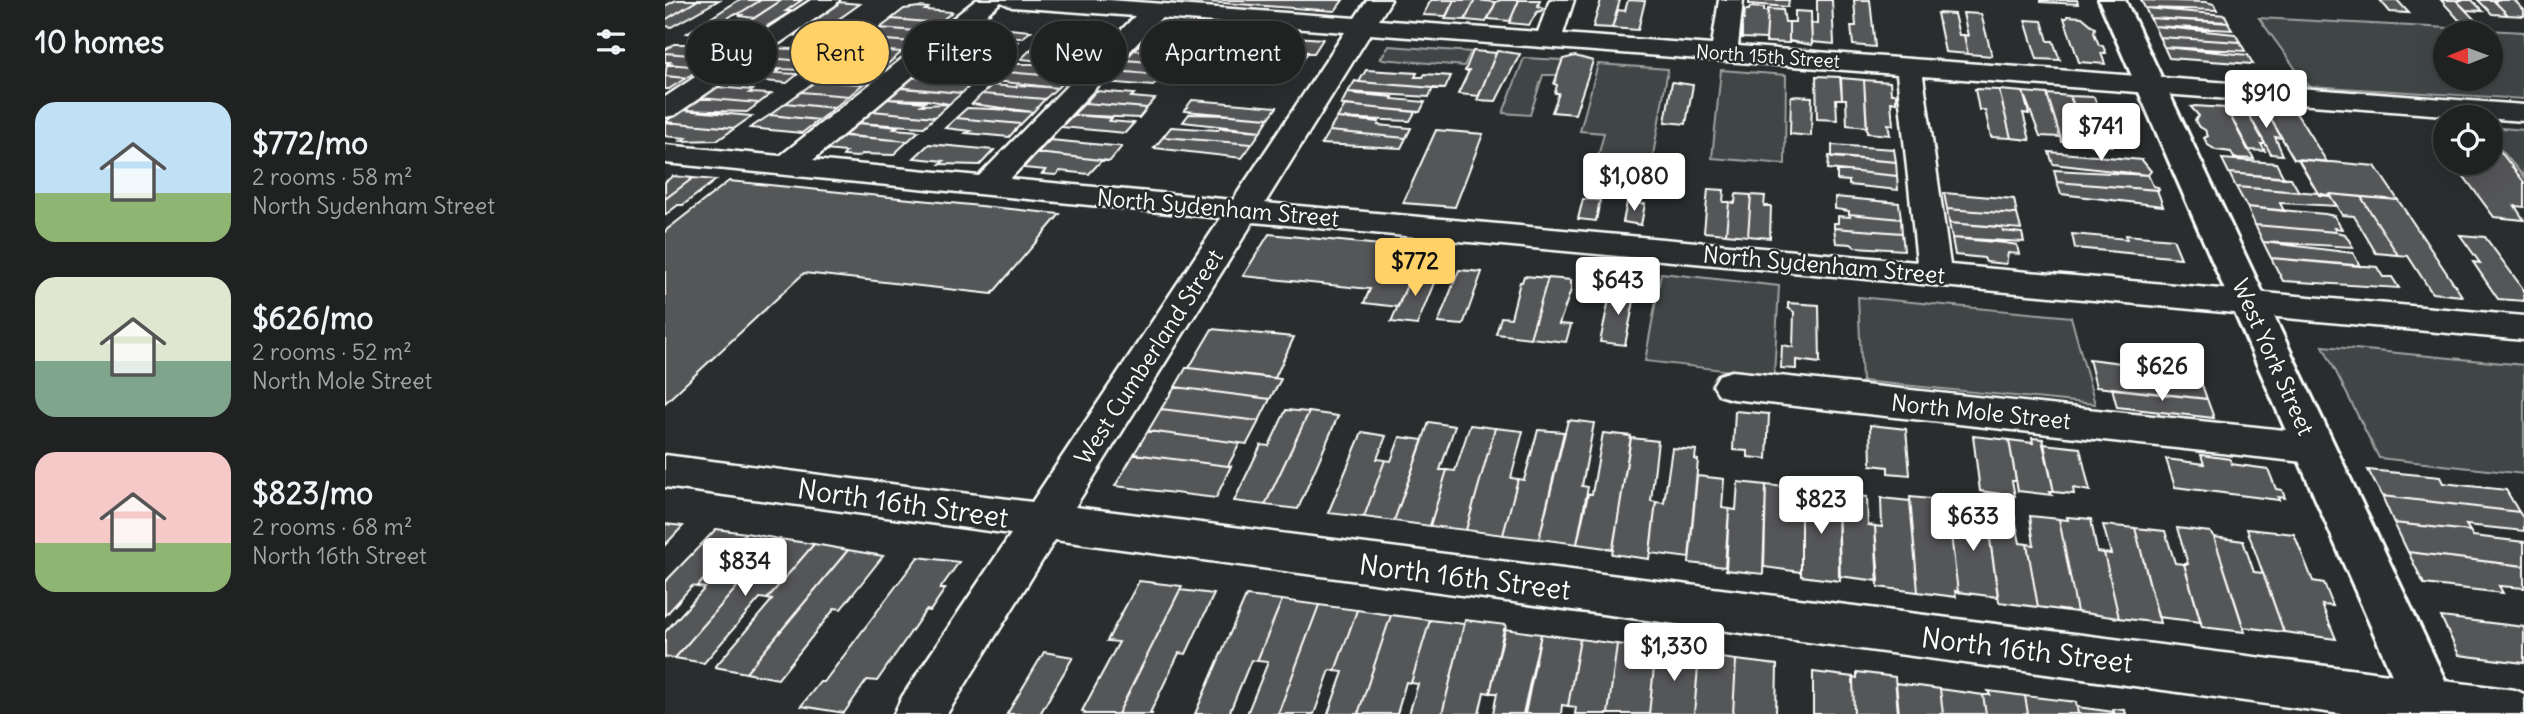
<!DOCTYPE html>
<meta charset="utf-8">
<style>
:root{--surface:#202222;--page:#2d2f2f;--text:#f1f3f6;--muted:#a2a4a5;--line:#3d3f40;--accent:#ffd166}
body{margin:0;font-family:Delius,sans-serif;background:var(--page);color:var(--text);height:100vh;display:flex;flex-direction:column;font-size:26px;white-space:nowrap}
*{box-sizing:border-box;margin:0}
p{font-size:23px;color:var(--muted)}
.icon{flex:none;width:38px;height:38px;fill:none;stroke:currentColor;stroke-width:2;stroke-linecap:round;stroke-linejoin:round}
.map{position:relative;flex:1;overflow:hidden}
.side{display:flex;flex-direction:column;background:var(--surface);width:665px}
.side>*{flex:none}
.banner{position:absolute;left:21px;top:21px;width:665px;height:63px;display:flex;gap:14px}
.needle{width:46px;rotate:269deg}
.buttons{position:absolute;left:1768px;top:21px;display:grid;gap:14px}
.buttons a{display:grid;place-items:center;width:70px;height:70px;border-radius:50%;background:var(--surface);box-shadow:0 7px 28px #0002,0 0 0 2px var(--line);font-size:35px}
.price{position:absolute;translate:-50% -60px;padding:0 16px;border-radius:7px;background:#fff;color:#222;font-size:23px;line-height:46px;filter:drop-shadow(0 2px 4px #0008)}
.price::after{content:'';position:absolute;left:50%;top:42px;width:21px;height:16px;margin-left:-10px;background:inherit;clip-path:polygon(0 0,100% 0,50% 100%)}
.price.selected{background:var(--accent);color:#111}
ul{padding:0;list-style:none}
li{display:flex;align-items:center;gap:21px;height:175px;padding:0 35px}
li span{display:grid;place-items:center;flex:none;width:196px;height:140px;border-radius:21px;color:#555}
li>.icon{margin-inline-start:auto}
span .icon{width:84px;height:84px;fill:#fffc;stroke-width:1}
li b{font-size:30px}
h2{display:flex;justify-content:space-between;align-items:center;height:84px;padding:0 35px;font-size:30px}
.tag{padding:0 24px;border-radius:32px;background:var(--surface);box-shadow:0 7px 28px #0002,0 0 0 2px var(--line);font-size:24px;line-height:63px}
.tag.selected{background:var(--accent);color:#111}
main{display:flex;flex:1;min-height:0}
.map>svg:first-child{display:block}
</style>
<main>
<section class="side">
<h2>10 homes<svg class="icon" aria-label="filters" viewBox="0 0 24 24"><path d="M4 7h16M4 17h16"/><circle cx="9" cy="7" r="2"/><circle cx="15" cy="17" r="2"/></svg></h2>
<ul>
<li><span style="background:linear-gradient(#bfe0f5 65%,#8fb573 0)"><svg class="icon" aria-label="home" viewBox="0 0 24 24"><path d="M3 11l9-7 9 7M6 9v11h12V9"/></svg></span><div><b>$772/mo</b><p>2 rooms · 58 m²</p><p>North Sydenham Street</p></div></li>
<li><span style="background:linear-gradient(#dfe7d0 60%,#7fa58c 0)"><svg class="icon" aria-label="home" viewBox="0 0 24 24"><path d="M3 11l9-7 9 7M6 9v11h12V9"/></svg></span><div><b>$626/mo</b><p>2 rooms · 52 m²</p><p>North Mole Street</p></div></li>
<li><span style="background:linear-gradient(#f6c9c9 65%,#8fb573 0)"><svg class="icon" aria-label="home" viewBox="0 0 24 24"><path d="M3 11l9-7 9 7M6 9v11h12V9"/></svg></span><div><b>$823/mo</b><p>2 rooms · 68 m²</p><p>North 16th Street</p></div></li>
</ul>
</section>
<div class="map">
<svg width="1859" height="714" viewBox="0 0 1859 714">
<rect width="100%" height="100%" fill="#2a2d2e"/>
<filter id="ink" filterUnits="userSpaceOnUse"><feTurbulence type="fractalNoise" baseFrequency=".0143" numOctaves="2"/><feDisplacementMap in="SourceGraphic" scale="14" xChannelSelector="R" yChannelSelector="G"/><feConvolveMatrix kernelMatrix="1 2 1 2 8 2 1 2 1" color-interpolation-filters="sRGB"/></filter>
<g filter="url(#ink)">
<path fill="#414445" stroke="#a0a2a2" stroke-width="2" fill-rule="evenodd" d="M1594,18L1859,32V99L1643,86ZM1780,33H1825V79H1780Z
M724,46L806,52L799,66L715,59Z
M859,58L897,60L892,75H878L865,115L838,113Z
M933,64L1003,69L987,161L933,157L939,133L915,131Z
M1056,70L1121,75L1120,164L1047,158Z
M1825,127L1859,130V177L1825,137Z
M996,273L1114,286L1109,376L980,361Z
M1193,297L1406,317L1430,404L1197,381Z
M1658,346L1859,365V474L1714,458Z"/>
<path fill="#555758" stroke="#fff" stroke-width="2" d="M11,0H33L0,20V6Z
M33,0H54L6,27L0,26V20Z
M74,0H96L73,14H69L37,36L22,33Z
M96,0H117L89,18L74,16L77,15L73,14Z
M117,0H137L121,11H127L89,34L68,32Z
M514,0H678L670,11Z
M766,0H789L781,16L758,15Z
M789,0H810L800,20L780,19Z
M810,0L831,2L821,22L800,20Z
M835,0H854L845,21L823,19L831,2Z
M854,0H875L873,6L878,8L876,11L872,12L864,25L844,23Z
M936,0H955L947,28L928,27Z
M963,0L980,1L973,30L947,28L953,10L960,11Z
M1084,0H1124L1123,7L1084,4Z
M1152,0H1167L1169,44L1147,42L1146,23L1152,24Z
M1189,0H1205L1210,47L1188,45L1186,26H1191Z
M1376,0H1412L1413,4L1376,2Z
M1476,0L1541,2L1549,4L1552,10L1480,8Z
M1715,0H1732L1744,13L1725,12Z
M1776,0H1791L1811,21L1794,20Z
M1791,0H1807L1818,11L1801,10Z
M1813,0H1828L1843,15L1827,14Z
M1828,0H1849L1859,10V16L1843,15Z
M172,2L195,4L148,37L124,35Z
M254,7L263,8L260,10L287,12L274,23L226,19L239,9Z
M1085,7L1099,8V11L1103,12L1101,39L1077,38V27L1073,25V21L1079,20L1080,10H1084Z
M1480,8L1560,15L1564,23L1485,18Z
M1103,9L1118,10L1120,22H1124V43L1101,42Z
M1130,11L1146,12L1147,45L1124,41V22H1130Z
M1272,13L1289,14L1294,35H1299L1303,54L1280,52Z
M1298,13L1316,14L1327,56L1303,54L1299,35L1303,36Z
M1402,16L1417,17L1430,28L1429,33L1434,45L1438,46L1441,53H1436L1440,64L1414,62L1399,18H1402Z
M1485,18L1562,22L1567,30L1489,26Z
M227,19L274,23L263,32L215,28Z
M1360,20L1377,21L1383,41H1388L1395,60L1372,59Z
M309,26L366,31L357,38L298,36Z
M1489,26L1570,34L1575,42L1494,37Z
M215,28L263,32L250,42L201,39Z
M490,28L536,32L526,43L479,40Z
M571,33L658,39L649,53L560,46Z
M298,36L332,38L330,41L353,42L343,51L285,46Z
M1494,37L1575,42L1580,51L1499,47Z
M206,39L250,42L237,52L193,49Z
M479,40L526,43L517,54L469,50Z
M392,42L434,45L423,56L364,51L373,43Z
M9,44H33L68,47L52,57L0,53V50Z
M285,46L343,51L334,59L272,57Z
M560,46L643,52L635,65L550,59Z
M131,47L143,48L140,53L160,54L149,62L93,57L107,48L127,49Z
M1499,47L1583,55L1588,64L1504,58Z
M193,49L237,52L225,62L180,59Z
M469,50L517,54L508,64L460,60Z
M364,51L423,56L412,67L374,64L377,61L356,59Z
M808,51L831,53L814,96L793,94L804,71H800Z
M832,51L855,54L831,101L812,100Z
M0,53L52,57L38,67L2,64L5,62H0Z
M910,56L928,61L910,114L887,112L894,93H890L892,85L889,84L898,59Z
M93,57L149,62L138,70L78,68Z
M180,59L225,62L212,73L166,69Z
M460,60L508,64H511L498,75L449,71Z
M2,64L38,67L21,78L0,76Z
M349,64H374L412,67L403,77L341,72Z
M262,65L322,70L312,79L249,77Z
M78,68L114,71L111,73L133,74L122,83L63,78Z
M166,69L212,73L198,84L151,81Z
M701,70L752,73L750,77H758L760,74L786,76L780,89L694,82Z
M449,71L498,75L488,86L439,82Z
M341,72L403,77L392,88L331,81Z
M0,76L21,78L4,89H0Z
M1151,76L1175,77L1177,99H1171L1172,120L1152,119Z
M242,77L286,80L283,82L307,84L297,93L230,87Z
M1176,78L1199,80L1202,127L1182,125L1181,99H1177Z
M1199,80L1225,82L1226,94H1231V103L1226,102L1228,125L1223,124L1225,135L1202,133Z
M151,81L198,84L184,96L136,92Z
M690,81L694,82L768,88L764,97L683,92Z
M1007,82L1028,85L1021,124L1000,122Z
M327,85L351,87L353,85L392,88L380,99L317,94Z
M50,87L88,90L84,93L106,94L94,103L34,98Z
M229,88H235L297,93L284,104L262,100L217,99Z
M1310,89L1334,90L1346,138L1326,137L1320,110H1314Z
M1334,90L1358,92L1364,114L1358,113L1365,140L1346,138Z
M431,91L469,94L466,97L490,99L482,108L420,103Z
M136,92L184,96L169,108L121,103Z
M1358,92L1382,94L1395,137L1375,136Z
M682,93L728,97L727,99L760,102L755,112L676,105Z
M317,94L380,99L368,112L307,104Z
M1382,94L1405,96L1412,117H1406L1415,143L1397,142Z
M1126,96L1147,97L1146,136L1125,134Z
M1405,96L1429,97L1447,146L1426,145Z
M34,98L94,103L82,112L17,110Z
M222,99L260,102L256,105L284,104L270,117L207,111Z
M527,100L552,102L612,107L604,118L519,111Z
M121,103L169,108L154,120L105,115Z
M420,103L482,108L474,118L408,115Z
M680,105L750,112L745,121L672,118Z
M1530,106L1561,108L1589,159L1569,158L1566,152L1551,150L1543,145L1539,138L1543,136L1540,130L1533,126L1530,120L1534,116L1526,107Z
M302,108L328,109L368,112L356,124L291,118Z
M1561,108L1581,110L1600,144H1596L1600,151L1583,150Z
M17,110L87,116L70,128L0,122Z
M1581,110L1601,111L1617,138L1610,137L1618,155L1606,154Z
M207,111L270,117L259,127L193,123Z
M1601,111L1631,113L1662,162L1629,159Z
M524,114L565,115L604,118L596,131L518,122Z
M105,115L154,120L137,133L85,128Z
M408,115L447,118L444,121L469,123L460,133L396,127Z
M291,118L356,124L344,137L301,133L305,131L280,128Z
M672,118L714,122L713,125L746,128L741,138L664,131Z
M0,122L70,128L53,140L16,141L21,138L0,136Z
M193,123L232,127L229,129L254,131L243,141L178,136Z
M506,127L553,130L555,128L596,131L587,144L498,137Z
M771,130L818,134L790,207L738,203Z
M664,131L741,138L736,148L656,144Z
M173,135L243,141L228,155L197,154L192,157L178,156L181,152L160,150L164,147L159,146Z
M498,137L587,144L577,158L489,148Z
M385,140L449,146H457L445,161L372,153Z
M264,144L329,150L315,165L275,164L279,161L249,158Z
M1167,145L1229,149L1231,162L1167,157Z
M1825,150H1834L1859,182V207L1850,206L1859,220L1829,217L1789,163H1825Z
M1384,152L1477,160L1486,171L1483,175L1388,164Z
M372,153L437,160L424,174L395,171L391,175L377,174L381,170L358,168Z
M1164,156L1231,162L1232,176L1163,169Z
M1557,159L1611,163L1619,178L1564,173Z
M1633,159L1710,166L1733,200L1664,194L1665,196L1654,195Z
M929,161L986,165L982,186L923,181Z
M1172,170L1232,176L1233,190L1184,185V181L1172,180Z
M1389,170L1483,175L1488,186L1493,187L1494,190L1392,182Z
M1564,173L1626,178L1634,192L1571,187Z
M8,176L28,178L0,199V182Z
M28,178L51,180L18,205H13L0,215V199Z
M64,181L395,214L327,294L139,273L0,403V231Z
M1392,182L1492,190L1498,206L1396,194Z
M1571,187L1653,193L1665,196L1672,206L1615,203L1619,211L1582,207Z
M1043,189L1059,190L1058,202H1064L1061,234L1039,232Z
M1279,193L1349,199L1352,214L1282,209Z
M1071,194L1086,195L1083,236L1061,234L1064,202L1070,203Z
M1664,194L1696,197L1733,255L1711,253L1689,216L1677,215Z
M1086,195L1100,196L1099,206H1106L1105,238L1083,236Z
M1170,197L1234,203L1236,219L1184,214V211L1170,209Z
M1696,197L1733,200L1797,296L1767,293L1743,256L1733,255Z
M918,199L935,200L931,221L913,219Z
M962,202L980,204L976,225L958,222Z
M1582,207L1660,214L1669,216L1677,229L1669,228L1671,232L1590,225Z
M1282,209L1352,214L1356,229L1284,223Z
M1184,214L1236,219L1237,233L1169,228V223H1173V216L1185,217Z
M1284,223L1337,227L1338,231L1357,233L1359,242L1287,238Z
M1590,225L1671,232L1680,234L1688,247L1598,242Z
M1169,228L1237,233L1239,250L1190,247L1186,244L1171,243Z
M604,234L757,249L733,307L699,303L705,289L578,276Z
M1407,234L1462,239L1461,235L1508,239L1516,258L1410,248Z
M1795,235L1820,237L1859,290V301L1833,299L1808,262L1815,263Z
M1287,238L1340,243L1352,245L1354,254L1343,253L1341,264L1321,262L1319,258L1290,255Z
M1598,242L1688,253L1695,266L1606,258Z
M1606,258L1712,267L1718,277H1727L1734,288L1618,281Z
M794,270L817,272L798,325L773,323Z
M748,271L773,273L752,325L726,322Z
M859,276L883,278L865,338L831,334L836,317L846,318L855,282H857Z
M883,278L906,280V290L894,324L906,325L901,342L865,338Z
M946,290L974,293L973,297L970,296L960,345L935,342Z
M1123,303L1154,305L1155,363L1131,360V369L1116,368L1117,345L1128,347L1129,312L1123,308Z
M547,329L629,337L610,378L524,368Z
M1424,359L1456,363L1459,371H1494L1495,374L1535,379L1542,399L1431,387Z
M521,368H524L616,379L605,399L510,387Z
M510,387L605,399L594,421L496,409Z
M1447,388L1542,399L1549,418L1452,407Z
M496,409L594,421L582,444L483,431Z
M621,410L644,412L600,505L569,501L596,445L604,446Z
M1070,411L1104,414L1102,459L1083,457V451L1068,450Z
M644,412L673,416L633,509L600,505Z
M903,420L929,423L917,486L923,487L912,544L874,539Z
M764,422L790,426L775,470H782L765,526L729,521Z
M805,425L830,428L801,530L765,526L782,470L790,471Z
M1205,425L1241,429L1245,475L1223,473V467L1206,465Z
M830,428L858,431L846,478L853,479L838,535L801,530Z
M873,430L899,432L874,539L838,535L853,479L859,480Z
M483,431L575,443L563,466L469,454Z
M697,432L721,436L712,459L720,460L699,517L663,513Z
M938,433L966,436L948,549L912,544L923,494H927Z
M1308,436L1344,440L1351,481H1347L1350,496L1315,491Z
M735,437L758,440L729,521L699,517L720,460L726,461Z
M966,438L993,441L986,501L991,502L984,559L947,554Z
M1367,438L1378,439L1389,492H1385L1387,495L1353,491L1344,440L1368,443Z
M1378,444L1415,448L1425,491L1408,488L1409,494L1389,492Z
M1007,448L1031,450L1030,459L1033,460L1024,558L985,553L991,502L999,503Z
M469,454L563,466H566L551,498L450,486Z
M1536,455L1565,459L1566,464L1603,469L1611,489L1617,490L1620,498L1613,497L1614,500L1510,487L1501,459L1539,464Z
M1703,470L1775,477L1778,483L1841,490L1854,512L1717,496Z
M1032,476L1059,479L1057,508L1064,509L1060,567L1024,563Z
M1073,482L1101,485L1098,574L1061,570L1064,509L1071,510Z
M1101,485L1131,488V517L1136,518V572L1099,567Z
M1144,486L1173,489L1175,581L1136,576V518H1144Z
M1173,494L1202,497L1203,525L1210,526L1214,581L1174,576Z
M1717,496L1854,512L1859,519V531L1801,525L1805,531L1729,523Z
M1245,497L1275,500L1279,535H1286L1293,592L1290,591L1291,597L1253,592Z
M1216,498L1245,501L1253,592L1213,587L1210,526L1217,527Z
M1288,507L1321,511L1333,597L1293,592L1286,535L1292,536Z
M1321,511L1349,514L1355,543L1362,544L1373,607L1334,602Z
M1365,516L1394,519L1412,612L1373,607L1362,544L1369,545Z
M1402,517L1426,519L1432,552L1439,553L1454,618L1412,612L1394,519L1403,520Z
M1729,523L1805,531L1808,536L1859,542V566L1743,552Z
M0,524L18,526L0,545Z
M1438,525L1470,528L1495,623L1454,618L1439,553L1446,554Z
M1470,528L1500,531L1510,563L1519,564L1536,622L1493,617Z
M1512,528L1545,532L1549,537L1580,632L1537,627L1519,564H1523Z
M51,529L81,533L32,587L27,586L0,616V582Z
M1582,529L1629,534L1648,581L1659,583L1668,606L1657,605L1671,639L1619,632Z
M81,533L114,539L10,658L0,657V632L40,588L32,587Z
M1549,537L1578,541L1589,572L1598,573L1619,632L1578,627Z
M114,539L149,544L102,599L95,598L39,663L10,658Z
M149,544L183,550L81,673L50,667L107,600L102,599Z
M183,550L218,556L176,609L170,608L113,679L81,673Z
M1743,552L1859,566V588L1834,586L1838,593L1759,584Z
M253,557L294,562L275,589H280L265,611L261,610L212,681L202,680L179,713L136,706L155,682H159Z
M474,581L517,586L453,714H419L420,712L417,711L454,642L442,641Z
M515,590L549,594L521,654L514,653L485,713L488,714H453Z
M581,596L617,600L592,661L586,660L564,714H530Z
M617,600L654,605L613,714H582L603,662L592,661Z
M654,605L692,610L670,671L665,670L649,714H613Z
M692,610L726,615L693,714H663L678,672L670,671Z
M726,615L765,620L746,683L741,682L732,714H693Z
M1776,617L1859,627V663L1794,655Z
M765,620L799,624L777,714H744L753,684L746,683Z
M800,620L841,625L825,693L819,692L814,714H777Z
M839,629L876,634L858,714H828L832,693H825Z
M876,634L915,639L903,706L897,705L896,714H860Z
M915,639L952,644L943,714H910L911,707L903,706Z
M952,644L991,649L984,714H943Z
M991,649L1034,655L1029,714H984Z
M379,652L408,657L375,714H342Z
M1034,655L1071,660L1068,714H1029Z
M1071,660L1112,665L1111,714H1068Z
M1148,672L1188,677L1189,714H1148Z
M1192,672L1230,677L1233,714H1189L1188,677L1192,678Z
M1231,683L1275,689L1278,714H1234Z
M1275,689L1318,695L1321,714H1278Z
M1323,691L1360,696L1363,714H1321L1318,695H1325Z
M1360,696L1411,702L1413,714H1363Z
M1412,707L1449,712L1448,709L1460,710L1461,714H1413Z"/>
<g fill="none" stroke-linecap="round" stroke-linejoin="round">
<g stroke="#fff" stroke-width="5">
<path id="minor" d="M146,0H174L170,5L10,115L0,117V97Z
M311,0H444L690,18L702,0H726L714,20L873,32L885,0H909L898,34L1047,45L1054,0H1078L1073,46L1859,105V121L1258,76L1285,265L1859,316V340L588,222L410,507L1850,690L1859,694V714H1676L390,540L282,714H229L237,697L346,534L0,487V455L367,502L556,218L0,163V145L115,156ZM336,2L347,7L470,16L314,176L148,160ZM496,18L680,32L568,200L345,179ZM705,34L1232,74L1252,262L600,203Z
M1067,371L1648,433L1662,437L1668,448L1662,459L1648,463L1067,399L1054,395L1048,385L1054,375Z"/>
</g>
<g stroke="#fff" stroke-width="6">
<path id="tertiary" d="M1434,0H1460L1796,714H1744Z"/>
</g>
<use href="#minor" fill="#2a2d2e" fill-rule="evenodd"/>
<use href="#tertiary" fill="#2a2d2e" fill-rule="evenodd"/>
</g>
</g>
<g text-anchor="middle" stroke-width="5" stroke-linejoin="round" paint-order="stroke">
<g font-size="19" fill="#fff" stroke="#2a2d2e">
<text transform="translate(1103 56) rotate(4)" y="7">North 15th Street</text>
</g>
<g font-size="23" fill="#fff" stroke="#2a2d2e">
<text transform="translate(553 208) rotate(5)" y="8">North Sydenham Street</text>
<text transform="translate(1159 265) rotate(5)" y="8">North Sydenham Street</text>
<text transform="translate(484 357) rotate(-57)" y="8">West Cumberland Street</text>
<text transform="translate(1608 357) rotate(66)" y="8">West York Street</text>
<text transform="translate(1316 412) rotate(6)" y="8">North Mole Street</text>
</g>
<g font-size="28" fill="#fff" stroke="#2a2d2e">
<text transform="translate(238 503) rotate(8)" y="10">North 16th Street</text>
<text transform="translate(800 577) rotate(7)" y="10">North 16th Street</text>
<text transform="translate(1362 650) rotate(7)" y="10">North 16th Street</text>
</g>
</g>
</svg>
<div class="buttons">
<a><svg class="needle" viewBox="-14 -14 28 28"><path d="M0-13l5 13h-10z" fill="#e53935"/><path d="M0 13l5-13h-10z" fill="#a2a4a5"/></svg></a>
<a><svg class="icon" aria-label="locate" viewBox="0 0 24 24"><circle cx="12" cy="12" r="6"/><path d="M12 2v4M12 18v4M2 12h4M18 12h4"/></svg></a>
</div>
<b class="price" style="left:1601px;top:130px">$910</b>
<b class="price" style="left:1436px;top:163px">$741</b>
<b class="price" style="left:969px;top:213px">$1,080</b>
<b class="price selected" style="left:750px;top:298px">$772</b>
<b class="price" style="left:953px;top:317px">$643</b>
<b class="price" style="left:1497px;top:403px">$626</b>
<b class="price" style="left:1156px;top:536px">$823</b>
<b class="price" style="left:1308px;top:553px">$633</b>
<b class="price" style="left:80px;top:598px">$834</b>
<b class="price" style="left:1009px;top:683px">$1,330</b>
<div class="banner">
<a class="tag">Buy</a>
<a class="tag selected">Rent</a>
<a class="tag">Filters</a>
<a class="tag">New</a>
<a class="tag">Apartment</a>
</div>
</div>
</main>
